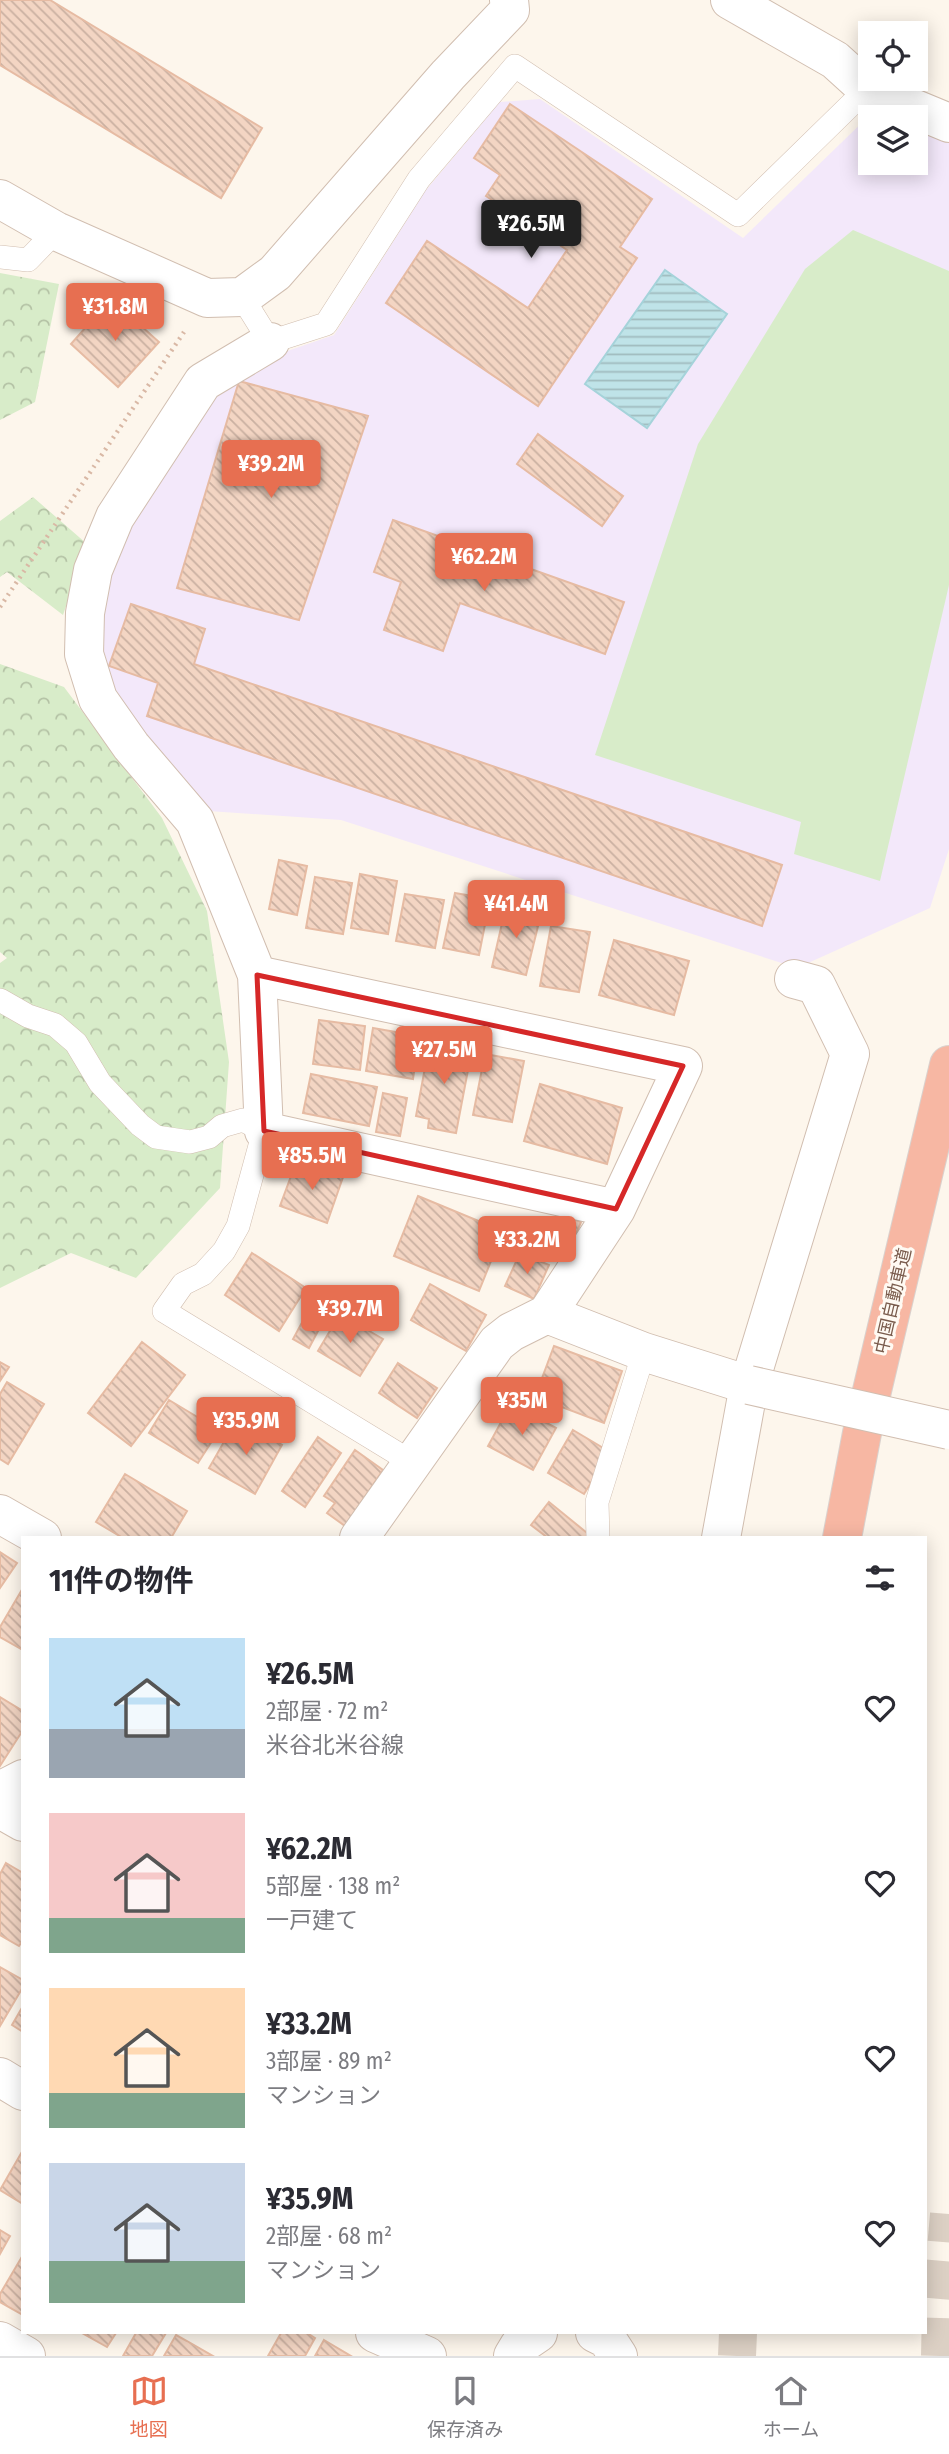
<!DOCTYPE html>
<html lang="ja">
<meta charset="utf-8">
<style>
:root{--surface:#fff;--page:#f7f7f7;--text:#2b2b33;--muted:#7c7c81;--line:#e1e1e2;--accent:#e76f51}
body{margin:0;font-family:"Fira Sans Condensed","Noto Sans JP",sans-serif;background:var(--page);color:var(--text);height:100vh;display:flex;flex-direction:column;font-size:26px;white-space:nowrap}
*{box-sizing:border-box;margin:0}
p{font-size:23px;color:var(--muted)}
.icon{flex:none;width:38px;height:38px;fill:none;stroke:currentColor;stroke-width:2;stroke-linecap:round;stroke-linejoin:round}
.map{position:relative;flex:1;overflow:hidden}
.drawer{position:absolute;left:21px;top:1536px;width:906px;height:798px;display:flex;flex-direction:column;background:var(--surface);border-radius:0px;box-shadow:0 4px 18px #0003}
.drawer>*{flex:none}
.buttons{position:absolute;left:858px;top:21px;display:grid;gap:14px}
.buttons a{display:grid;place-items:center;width:70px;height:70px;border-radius:0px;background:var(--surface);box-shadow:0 4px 18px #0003;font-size:35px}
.price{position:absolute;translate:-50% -60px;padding:0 16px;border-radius:7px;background:var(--accent);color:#fff;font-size:23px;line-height:46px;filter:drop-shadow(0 2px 4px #0008)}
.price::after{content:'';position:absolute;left:50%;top:42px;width:21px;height:16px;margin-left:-10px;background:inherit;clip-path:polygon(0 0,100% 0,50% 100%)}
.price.on{background:#222;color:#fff}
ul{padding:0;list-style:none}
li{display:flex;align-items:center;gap:21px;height:175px;padding:0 28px}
li span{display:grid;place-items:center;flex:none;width:196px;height:140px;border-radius:0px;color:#555}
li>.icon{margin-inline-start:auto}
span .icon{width:84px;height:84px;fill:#fffc;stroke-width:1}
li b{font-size:30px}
h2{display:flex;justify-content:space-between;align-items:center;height:84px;padding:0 28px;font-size:30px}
.dock{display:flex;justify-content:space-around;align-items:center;height:98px;border-top:2px solid var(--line);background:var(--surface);font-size:19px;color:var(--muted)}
.dock a{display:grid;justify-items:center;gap:4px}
.dock .on{color:var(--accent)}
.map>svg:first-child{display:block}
</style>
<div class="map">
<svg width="949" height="2356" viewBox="0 0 949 2356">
<defs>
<pattern id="forest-crowns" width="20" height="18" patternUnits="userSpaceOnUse" patternTransform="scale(1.75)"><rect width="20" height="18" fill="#d8ecc9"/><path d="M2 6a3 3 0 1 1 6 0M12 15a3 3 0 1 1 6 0" fill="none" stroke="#b4c2a5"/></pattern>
<pattern id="water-rules" width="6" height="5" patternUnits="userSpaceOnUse" patternTransform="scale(1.75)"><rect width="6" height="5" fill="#bfe3e8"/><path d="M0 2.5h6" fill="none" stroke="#a0bbbe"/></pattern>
<pattern id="building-back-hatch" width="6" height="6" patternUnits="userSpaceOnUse" patternTransform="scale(1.75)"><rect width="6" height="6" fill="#f3d5c3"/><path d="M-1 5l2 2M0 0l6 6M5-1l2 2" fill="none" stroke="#cab0a1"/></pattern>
</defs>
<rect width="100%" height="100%" fill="#fdf6ec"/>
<path fill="#f3e8fa" d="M540,99L743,238L872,113L883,117H870V163H915V130L949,143V849L930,908L797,968L341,820L208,811L141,734L118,698L99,647L104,578L127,523L211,389L238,368L334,335L426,190L500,102Z"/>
<path fill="url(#forest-crowns)" d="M0,273L59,284L35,402L0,420Z
M33,497L87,544L63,615L7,572L0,577V521Z
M0,664L64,687L162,818L207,911L229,1062L220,1188L136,1278L71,1253L0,1288V963L7,958L0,952Z"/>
<path fill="#d8ecc9" d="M853,230L949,271V585L880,881L794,854L801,822L595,755L698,444L805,269Z"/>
<path fill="url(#water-rules)" stroke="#a5d3da" stroke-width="2" d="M665,270L727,314L647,428L585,384Z"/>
<path fill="url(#building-back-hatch)" stroke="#e6bba3" stroke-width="2" d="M0,0H50L262,128L221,198L0,65Z
M510,104L652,199L620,247L637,258L538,406L386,303L427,241L528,308L567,250L486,196L500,175L474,158Z
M111,299L159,342L118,387L71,344Z
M239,381L368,416L299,620L177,588Z
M538,434L623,496L602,526L517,464Z
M393,520L624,602L605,654L460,603L443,651L384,630L401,582L374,572Z
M131,604L205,629L194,664L782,865L762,926L147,716L158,683L109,666Z
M279,860L307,866L297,915L269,909Z
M360,874L397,881L388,934L351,928Z
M315,877L352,883L343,934L306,928Z
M455,893L490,899L479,955L443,948Z
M405,894L444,900L435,948L396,941Z
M506,906L541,914L526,975L492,967Z
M551,926L590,932L579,992L540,986Z
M614,940L689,961L674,1015L599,995Z
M319,1020L365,1026L360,1070L313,1064Z
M373,1028L419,1036L413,1079L366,1071Z
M430,1041L472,1049L456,1133L428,1128L429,1119L416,1116Z
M485,1054L524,1061L512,1122L473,1115Z
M311,1074L377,1087L369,1126L303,1113Z
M540,1084L622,1108L607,1164L524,1141Z
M383,1093L407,1098L400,1136L376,1132Z
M297,1160L343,1177L327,1223L280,1206Z
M418,1196L503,1231L479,1291L394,1256Z
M564,1215L581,1222L566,1259L525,1242L532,1224L557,1234Z
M252,1253L306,1288L279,1331L225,1295Z
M520,1253L549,1265L534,1299L505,1286Z
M430,1284L486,1315L466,1351L411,1320Z
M312,1304L328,1312L309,1348L293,1339Z
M340,1314L383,1339L360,1376L318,1351Z
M142,1342L185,1375L131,1446L88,1413Z
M554,1346L622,1371L604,1423L535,1397Z
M0,1362L9,1367L0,1381Z
M398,1363L437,1388L417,1418L379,1393Z
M7,1382L44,1404L8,1464L0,1459V1394Z
M169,1400L219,1430L198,1463L149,1433Z
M511,1404L556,1428L533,1470L488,1446Z
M237,1419L282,1445L255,1494L209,1468Z
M573,1430L610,1452L584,1494L548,1473Z
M318,1437L341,1453L305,1507L282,1491Z
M355,1450L383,1470L345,1526L327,1513L335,1503L324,1496Z
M125,1474L187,1511L171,1538H123L96,1522Z
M549,1502L592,1537L590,1538H548L531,1525Z
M0,1552L17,1563L0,1588Z
M23,1588V1650L0,1637V1627Z
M0,1697L23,1711V1730L0,1766Z
M6,1863L23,1873V1940L19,1946L0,1935V1874Z
M0,1967L23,1980V1987L0,2026Z
M23,2006V2032L12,2025Z
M23,2150V2204L0,2190Z
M0,2230L10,2236L0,2254Z
M23,2255V2315L0,2302V2294Z
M82,2333H116L107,2347Z
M136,2333H166L152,2356H123Z
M281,2333H307L315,2338L305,2356H268Z
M176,2335L187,2341L213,2356H164Z
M324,2340L351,2356H315Z"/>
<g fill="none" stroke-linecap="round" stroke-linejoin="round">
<path stroke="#dcd0c4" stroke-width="38" stroke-dasharray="38 19" stroke-linecap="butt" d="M737,2356L738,2333
M940,2356L941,2309L949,2214"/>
<g stroke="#d1beb0" stroke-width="24">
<path id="service" d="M0,257L28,260L56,231
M242,297L270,342L326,324L419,179L515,66L738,215L867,89
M0,1000L28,1016L55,1025L76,1043L100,1083L140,1125L156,1137L190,1142L209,1137L222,1126L243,1120L264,1131L238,1226L224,1251L203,1274L183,1284L164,1311L413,1463
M598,1538L597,1502L644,1352"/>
</g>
<g stroke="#d1beb0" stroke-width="40">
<path id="minor" d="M730,0L835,60L867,89L949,123
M0,199L56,231L207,298L242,297L275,273L448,75L510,10L509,0
M257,975L195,821L131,746L98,699L84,654L85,613L93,570L115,517L203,382L270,342
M547,1314L616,1209L683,1066L257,975L264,1131L616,1209
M0,1514L42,1538
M359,1538L497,1343L511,1332L547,1314L644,1352L749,1385
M721,1538L749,1385L850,1054L816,985L794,979
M0,1791L23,1779
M0,1809L23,1822
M0,2077L23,2091
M375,2333L427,2356
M595,2333L607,2339L618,2356
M0,2341L26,2356
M513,2356L519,2346L538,2333"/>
</g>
<g stroke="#dad1cd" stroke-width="40">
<path id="motorway" d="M842,1538L862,1433L949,1065"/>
</g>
<path stroke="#d9b8a5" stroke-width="4.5" stroke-dasharray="2 5" stroke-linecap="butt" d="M0,607L184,332"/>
<use href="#service" stroke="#fff" stroke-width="23"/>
<use href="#minor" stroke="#fff" stroke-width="38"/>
<use href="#motorway" stroke="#f7b7a3" stroke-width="38"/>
<g stroke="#d1beb0" stroke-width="40" stroke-linecap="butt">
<path id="minor-bridge" d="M749,1385L949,1430"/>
</g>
<use href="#minor-bridge" stroke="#fff" stroke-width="38"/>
</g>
<path fill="none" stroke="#d62828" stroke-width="5" stroke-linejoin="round" d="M257,975L683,1066L616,1209L264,1131Z"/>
<g text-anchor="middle" stroke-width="6" stroke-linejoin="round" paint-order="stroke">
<g font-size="18" fill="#7a5c4d" stroke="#fffaf3">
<text transform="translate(893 1301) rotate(-77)" y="6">中国自動車道</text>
</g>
</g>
</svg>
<div class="buttons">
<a><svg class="icon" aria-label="locate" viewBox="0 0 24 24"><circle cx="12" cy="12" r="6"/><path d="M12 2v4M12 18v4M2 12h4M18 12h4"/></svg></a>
<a><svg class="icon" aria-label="layers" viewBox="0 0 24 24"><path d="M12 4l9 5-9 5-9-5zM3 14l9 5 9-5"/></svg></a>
</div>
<b class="price on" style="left:531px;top:260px">¥26.5M</b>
<b class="price" style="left:115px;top:343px">¥31.8M</b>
<b class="price" style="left:271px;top:500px">¥39.2M</b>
<b class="price" style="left:484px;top:593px">¥62.2M</b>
<b class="price" style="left:516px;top:940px">¥41.4M</b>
<b class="price" style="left:444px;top:1086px">¥27.5M</b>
<b class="price" style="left:312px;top:1192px">¥85.5M</b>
<b class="price" style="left:527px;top:1276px">¥33.2M</b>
<b class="price" style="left:350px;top:1345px">¥39.7M</b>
<b class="price" style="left:522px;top:1437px">¥35M</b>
<b class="price" style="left:246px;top:1457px">¥35.9M</b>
<section class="drawer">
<h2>11件の物件<svg class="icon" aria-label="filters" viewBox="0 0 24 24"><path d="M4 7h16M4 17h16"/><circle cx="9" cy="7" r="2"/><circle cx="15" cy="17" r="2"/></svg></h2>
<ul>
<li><span style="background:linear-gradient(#bfe0f5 65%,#9aa5b1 0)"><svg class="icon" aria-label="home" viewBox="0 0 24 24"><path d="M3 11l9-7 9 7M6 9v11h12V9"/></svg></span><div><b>¥26.5M</b><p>2部屋 · 72 m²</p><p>米谷北米谷線</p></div><svg class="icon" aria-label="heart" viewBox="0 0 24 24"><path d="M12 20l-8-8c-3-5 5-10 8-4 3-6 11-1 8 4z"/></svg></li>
<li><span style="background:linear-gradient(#f6c9c9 75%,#7fa58c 0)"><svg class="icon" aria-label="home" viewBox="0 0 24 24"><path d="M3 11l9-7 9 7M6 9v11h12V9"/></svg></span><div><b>¥62.2M</b><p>5部屋 · 138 m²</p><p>一戸建て</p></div><svg class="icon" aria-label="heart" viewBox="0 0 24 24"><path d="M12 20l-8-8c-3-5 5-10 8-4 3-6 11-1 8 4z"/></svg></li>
<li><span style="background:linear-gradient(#ffd9b3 75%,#7fa58c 0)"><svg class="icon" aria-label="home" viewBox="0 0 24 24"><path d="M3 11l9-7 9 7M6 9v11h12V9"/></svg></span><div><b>¥33.2M</b><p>3部屋 · 89 m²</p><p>マンション</p></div><svg class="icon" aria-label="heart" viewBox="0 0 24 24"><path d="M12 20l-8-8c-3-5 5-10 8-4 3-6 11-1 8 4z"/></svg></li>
<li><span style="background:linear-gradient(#c9d6e8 70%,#7fa58c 0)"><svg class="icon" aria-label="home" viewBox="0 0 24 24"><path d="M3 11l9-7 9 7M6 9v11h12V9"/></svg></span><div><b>¥35.9M</b><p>2部屋 · 68 m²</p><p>マンション</p></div><svg class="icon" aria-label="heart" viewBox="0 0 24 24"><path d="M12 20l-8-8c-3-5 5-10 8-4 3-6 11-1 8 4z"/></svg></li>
</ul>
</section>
</div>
<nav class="dock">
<a class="on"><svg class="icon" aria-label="map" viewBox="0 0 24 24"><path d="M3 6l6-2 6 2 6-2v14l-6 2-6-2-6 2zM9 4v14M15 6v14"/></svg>地図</a>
<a><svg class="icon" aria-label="saved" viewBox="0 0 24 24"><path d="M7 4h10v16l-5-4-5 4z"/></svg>保存済み</a>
<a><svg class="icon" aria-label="home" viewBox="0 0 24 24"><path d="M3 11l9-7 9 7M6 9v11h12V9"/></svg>ホーム</a>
</nav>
